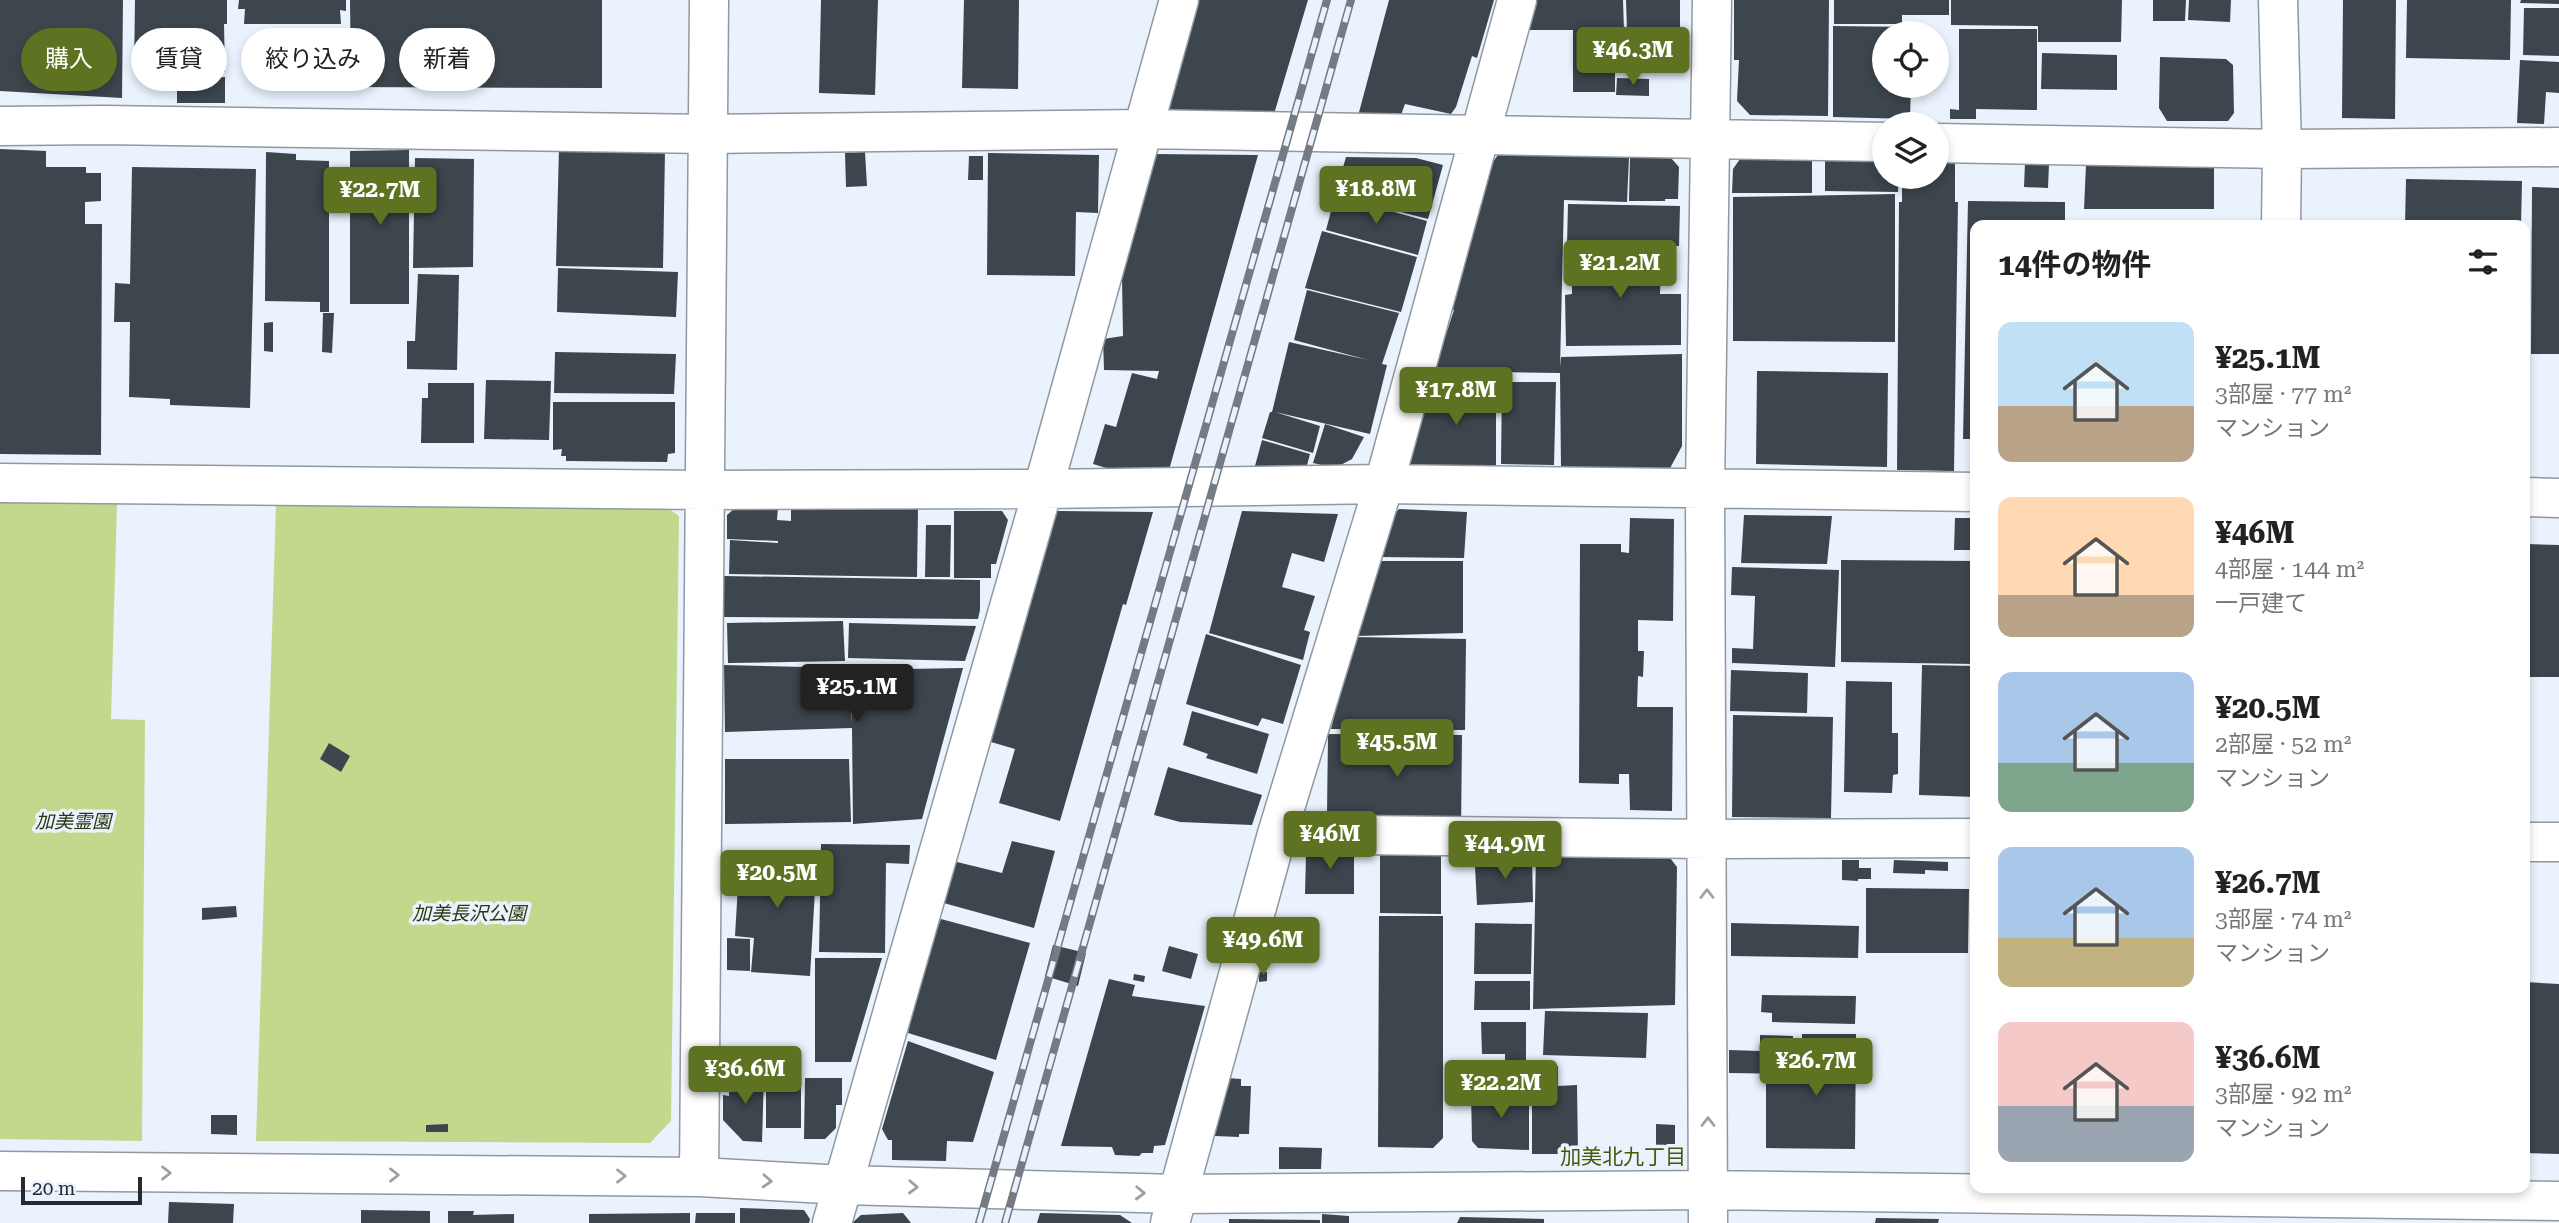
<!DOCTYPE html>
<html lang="ja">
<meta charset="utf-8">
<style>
:root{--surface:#fff;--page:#f2f2f2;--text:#222;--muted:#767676;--accent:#5e7322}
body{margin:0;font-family:"Roboto Serif","Noto Sans JP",serif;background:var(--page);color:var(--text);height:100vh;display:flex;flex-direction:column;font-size:26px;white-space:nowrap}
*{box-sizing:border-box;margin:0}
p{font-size:23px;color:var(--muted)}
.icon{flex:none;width:38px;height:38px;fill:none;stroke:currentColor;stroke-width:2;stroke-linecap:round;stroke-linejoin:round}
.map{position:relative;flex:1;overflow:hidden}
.sheet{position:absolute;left:1970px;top:220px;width:560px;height:973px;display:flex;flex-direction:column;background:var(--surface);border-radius:14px;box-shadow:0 4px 10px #0003}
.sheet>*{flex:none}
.top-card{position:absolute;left:21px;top:28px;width:665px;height:63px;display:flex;gap:14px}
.fabs{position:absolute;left:1872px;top:21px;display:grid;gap:14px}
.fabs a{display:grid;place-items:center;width:77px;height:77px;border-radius:50%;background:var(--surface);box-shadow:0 4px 10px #0003;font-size:35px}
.scale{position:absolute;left:21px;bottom:18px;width:121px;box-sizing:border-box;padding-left:7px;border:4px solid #272b2f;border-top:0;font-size:19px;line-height:24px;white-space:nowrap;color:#272b2f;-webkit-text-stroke:5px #e9f2fd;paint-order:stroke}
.price{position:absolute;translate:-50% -60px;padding:0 16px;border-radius:7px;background:var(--accent);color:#fff;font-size:23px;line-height:46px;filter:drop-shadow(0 2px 4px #0008)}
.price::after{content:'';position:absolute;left:50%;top:42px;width:21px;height:16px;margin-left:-10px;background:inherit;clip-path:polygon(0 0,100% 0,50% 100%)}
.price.on{background:#222;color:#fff}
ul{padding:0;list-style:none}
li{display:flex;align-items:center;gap:21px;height:175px;padding:0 28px}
li span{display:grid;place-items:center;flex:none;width:196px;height:140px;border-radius:14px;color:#555}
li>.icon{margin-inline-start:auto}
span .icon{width:84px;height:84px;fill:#fffc;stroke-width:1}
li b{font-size:30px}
h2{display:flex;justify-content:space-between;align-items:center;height:84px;padding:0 28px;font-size:30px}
.tag{padding:0 24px;border-radius:32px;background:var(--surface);box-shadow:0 4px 10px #0003;font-size:24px;line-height:63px}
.tag.on{background:var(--accent);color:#fff}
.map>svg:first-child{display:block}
</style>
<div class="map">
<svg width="2559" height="1223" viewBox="0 0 2559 1223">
<rect width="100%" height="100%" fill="#e9f2fd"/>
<path fill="#c2d98d" d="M0,502H117L111,719L145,720L142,1141L0,1139Z
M276,505L666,507L679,516L671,1121L650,1143L256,1141Z"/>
<path fill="#3d454d" d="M0,0H123L122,98L0,91Z
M135,0H227V24H224L225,72H207V78L225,77V103H177V72H134Z
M239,0H346V11L340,10L341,24H244L245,9H238Z
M350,0H602V88L351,87Z
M821,0H878L875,95L819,93Z
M964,0H1019L1018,89L962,88Z
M1196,0H1308L1274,114H1163Z
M1389,0H1494L1477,58L1472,56L1456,107L1451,114L1405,104L1401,115L1358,116Z
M1536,0H1623L1624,31H1627L1626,0H1680V72H1615V92H1573V30H1527Z
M1734,0H1829L1828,116L1750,115L1737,101L1739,60H1734Z
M1834,0H1949V15H1902V24H1834Z
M1951,0H2122L2121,42H2038V26L1951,25Z
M2153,0H2186L2185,21H2153Z
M2189,0H2231L2230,22L2188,20Z
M2343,0H2396L2395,119L2342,118Z
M2407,0H2511L2510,60L2406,58Z
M2521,0H2559V4L2520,3Z
M2524,8H2559V56L2523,55Z
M1833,26L1911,27V33H1885V86H1911L1910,119L1833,117Z
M1959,29H2037V110L1976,109V119H1950V109L1959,110Z
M2042,53L2117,55V90L2041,89Z
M2160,57L2226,59L2233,65L2234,113L2228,121H2167L2159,108Z
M2520,60L2559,62V93L2546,92L2544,124L2517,123Z
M1617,78L1649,79V96L1616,95Z
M559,147L665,150L663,268L556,266Z
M0,149L46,151V167H86V173H101V201L85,202V224H102L101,455L0,454Z
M409,150V304H350V151Z
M266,152L296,154V160L329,161V312H320V302L265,301Z
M865,152L867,186L846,187L845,153Z
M988,153L1099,155L1098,213L1076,212L1075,276L987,275Z
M1152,154L1258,155L1169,470H1113L1093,464L1105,424L1116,427L1132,373L1157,379L1159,371L1104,370L1103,339L1123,336L1122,279Z
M1498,155L1629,157L1627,202L1564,200L1560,367L1561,357L1682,354V446L1669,470L1561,469L1560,373L1434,371L1454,310L1446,307L1486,171Z
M1825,155H1885V177H1899L1898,192L1825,191Z
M969,156H983V180H968Z
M1742,156L1812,157V193H1732L1733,169Z
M1346,157L1416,158L1443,165L1428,219L1335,195Z
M1630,157L1671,158L1679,167L1678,199H1665V201H1629Z
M415,158L474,159L473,267L413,268Z
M1937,158H1955V202H1958L1954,471L1897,470L1899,202H1902V177H1937Z
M2025,163L2049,164L2048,188L2024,187Z
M2086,165L2214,167V209H2084Z
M132,167L256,169L250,408L170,405V399L129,397L130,322H114L115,283L130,284Z
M2406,179L2522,181L2521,226H2405Z
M2532,187L2559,188V354H2531Z
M1895,194V342L1733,341V197Z
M1335,196L1427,221L1418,255L1326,230Z
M1968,201L2065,202V226H1976V439H1963Z
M1568,204L1680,206L1679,246L1567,245Z
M1322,231L1417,257L1401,312L1305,288Z
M1572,249H1661L1660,294H1681V345L1566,346L1565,295L1572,294Z
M558,268L678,272L676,317L557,312Z
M418,274L459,275L457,370L407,369V341H415Z
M1307,290L1399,313L1382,364L1387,365L1370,434L1275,412L1320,426L1313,453L1262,438L1270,412H1272L1289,342L1368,360L1294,340Z
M323,313H334L332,353L322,352Z
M273,322V352L264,351V323Z
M555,352L676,354L674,394L554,393Z
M1757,371L1888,373L1887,467L1756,464Z
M1430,377L1496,380V470L1413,471L1407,464Z
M486,380L551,381L549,440L484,439Z
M1502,382H1556L1554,465L1501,464Z
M428,383H474V443H421L422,398H428Z
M553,402H675V453L668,454L667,462L566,461V456H561L562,449L553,450Z
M1325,424L1364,437L1352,459L1335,468L1313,463Z
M1262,440L1310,454L1306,469L1255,466Z
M736,507H778L777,520L791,521V508L918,509L917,577L729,574L730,540L778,543V541L727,539V515Z
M1399,509L1467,512L1464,558L1380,557L1387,523Z
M954,511H1002L1008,520L996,564H991V578H954Z
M1057,511L1153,512L1126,605L1123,604L1060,821L999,803L1015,749L991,742Z
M1242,511L1338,514L1324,562L1292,553L1282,587L1315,596L1304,630L1310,632L1303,660L1209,633Z
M1744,515L1832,516L1827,564L1741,563Z
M1630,518L1674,519L1673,621L1638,620V651H1644L1643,677L1638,676L1637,707H1673L1672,811L1630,810L1629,774H1619V784L1579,783L1580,544H1621V552L1629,553Z
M1955,518H1976V550H1954Z
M926,525H951L950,577H925Z
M2525,544L2559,545V677H2525Z
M1841,560L1976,561V664L1841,662Z
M1377,561H1463V633L1357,636Z
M1732,567L1839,570L1835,667L1732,663V648L1753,649L1755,596L1731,595Z
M724,576L980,580V610L978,619L724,617Z
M843,621L845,661L728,663L727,623Z
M849,623L976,626L965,661L848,658Z
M1206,634L1301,665L1283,724L1262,718L1258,726L1186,704Z
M1354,637L1466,639L1465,730L1331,729Z
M724,665L850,668L852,725V670L963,668L922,819L853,824L852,728L725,732Z
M1922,665L1976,666V797L1919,795Z
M1731,670L1808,673L1807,713L1730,711Z
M1846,681L1892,682V733H1898V774L1893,775L1892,793L1844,792Z
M1192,711L1269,734L1257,774L1206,758L1208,754L1183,745Z
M1733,715L1833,717L1831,818L1732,817Z
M1328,734L1462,735L1461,832L1327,814Z
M329,743L350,756L341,772L320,759Z
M725,759H849L851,822L725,824Z
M1168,767L1262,795L1252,825L1180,822L1154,815Z
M1012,841L1055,851L1034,928L940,902L953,861L1002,873Z
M821,844L910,845L909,864L886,863L885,953L819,952Z
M1316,845H1351L1352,855L1354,856V894H1305L1306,855L1316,856Z
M1380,845H1441V914L1380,913Z
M740,851L817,855L810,976L751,972L754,938L735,936Z
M1536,854H1667L1677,867L1675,1005L1533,1009Z
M1500,855L1532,857L1533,902L1477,905L1475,866L1494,864Z
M1842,860H1859V868H1871V879H1858V881L1842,880Z
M1894,860L1948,862V871L1925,870V874L1893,873Z
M1866,888L1969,889L1968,953H1866Z
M236,906L237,917L202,920V908Z
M1379,916H1443V1138L1433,1148L1378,1147Z
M941,919L1030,943L996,1060L908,1033L926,947L930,948Z
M1475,923L1532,924L1531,974H1474Z
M1731,923L1859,926L1858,958L1731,956Z
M727,938L750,939V971L727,970Z
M1053,945L1086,953L1078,986L1045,976Z
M1169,946L1198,954L1191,979L1162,971Z
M815,958H882L851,1062H815Z
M1259,972H1267V981L1259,982Z
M1134,974L1145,976L1144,982L1133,980Z
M1109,979L1135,985L1132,996L1205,1006L1165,1145L1154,1146L1153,1153H1142L1139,1156L1115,1155L1112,1147L1061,1146Z
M1475,981H1530V1010H1474Z
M2525,982L2559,984V1154L2525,1153Z
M1762,995L1856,996L1855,1024L1772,1022V1013L1761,1012Z
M1545,1011L1648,1013L1646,1058L1543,1055Z
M1481,1022H1526V1067H1505V1054H1482Z
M1802,1034H1856L1855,1149L1766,1148V1082H1802Z
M1760,1035L1793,1036L1792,1074L1729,1073V1050L1760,1051Z
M908,1041L994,1072L973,1142L947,1141L946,1161L892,1160V1140H888L882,1129Z
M1532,1066H1558V1086L1577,1085L1578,1154H1532Z
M729,1073L764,1075L762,1142L743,1141L723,1120V1095L729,1096Z
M766,1074H801V1128H766Z
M805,1078H842V1105H836V1128L825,1139H804Z
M1226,1078L1241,1079V1086H1251L1249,1134H1239V1137L1215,1136V1115Z
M1529,1091V1150L1478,1148L1472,1141L1471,1092Z
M211,1115H237V1135L211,1134Z
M448,1124V1132H426V1125Z
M1656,1124L1675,1125V1145L1669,1150L1656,1151Z
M1279,1147L1322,1148L1321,1169H1279Z
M169,1202L234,1204L233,1223H168Z
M740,1208L804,1210L810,1219L809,1223H740Z
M361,1210L430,1211V1223H361Z
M448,1211H474L473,1215L514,1214V1223H448Z
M690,1213V1223H589V1214Z
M696,1213H735V1223H695Z
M903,1213L911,1223H852L861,1215Z
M1040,1213L1120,1215L1132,1223H1037Z
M1322,1214L1349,1216V1223H1322Z
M1460,1217L1544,1219V1223H1457Z
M1876,1218L1939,1219L1938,1223H1875Z
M1229,1219L1320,1220V1223H1229Z"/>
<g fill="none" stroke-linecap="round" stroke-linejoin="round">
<g stroke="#9099a2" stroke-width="41">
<path id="minor" d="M2278,0L2282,149L2281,226
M0,126L103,125L707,134L1142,129L1885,142
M1937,143L2282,149L2559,147
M0,483L703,490L1043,489L1384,484L1976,492
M2525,497L2559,498
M1277,834L1706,839L1976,838
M2525,842H2559
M0,1171L699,1177L844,1185L1178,1194L1708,1190L2559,1201
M699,1177L709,0
M832,1223L1043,489L1179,0
M1170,1223L1277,834L1384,484L1517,0
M1708,1223L1705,490L1712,0"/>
</g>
<use href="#minor" stroke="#fff" stroke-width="38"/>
<g stroke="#757b82" stroke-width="8">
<path id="rail" d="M979,1223L1327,0
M1005,1223L1351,0"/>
</g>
<use href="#rail" stroke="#e9f2fd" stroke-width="5" stroke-dasharray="16" stroke-linecap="butt"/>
</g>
<defs><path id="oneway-chevron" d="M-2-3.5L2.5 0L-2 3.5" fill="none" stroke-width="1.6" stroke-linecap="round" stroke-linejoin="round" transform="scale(1.75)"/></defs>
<g stroke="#9ea0a1">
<use href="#oneway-chevron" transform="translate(1707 894) rotate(-90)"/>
<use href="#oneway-chevron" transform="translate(1708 1122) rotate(-90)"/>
<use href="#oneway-chevron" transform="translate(166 1173)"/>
<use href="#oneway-chevron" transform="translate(394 1175)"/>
<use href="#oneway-chevron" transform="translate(621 1176)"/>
<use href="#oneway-chevron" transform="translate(767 1181) rotate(3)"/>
<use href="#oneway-chevron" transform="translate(913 1187) rotate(2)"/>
<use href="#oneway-chevron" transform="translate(1140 1193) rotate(2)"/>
</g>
<g text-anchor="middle" stroke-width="7" stroke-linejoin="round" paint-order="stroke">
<g font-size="19" font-style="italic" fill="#2b360e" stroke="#e9f2fd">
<text x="73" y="828">加美霊園</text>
<text x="469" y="920">加美長沢公園</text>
</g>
<g font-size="21" fill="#465809" stroke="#e9f2fd">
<text x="1623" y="1164">加美北九丁目</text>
</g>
</g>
</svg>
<div class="fabs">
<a><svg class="icon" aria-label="locate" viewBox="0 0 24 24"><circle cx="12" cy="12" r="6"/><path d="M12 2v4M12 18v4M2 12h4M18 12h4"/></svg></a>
<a><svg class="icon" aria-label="layers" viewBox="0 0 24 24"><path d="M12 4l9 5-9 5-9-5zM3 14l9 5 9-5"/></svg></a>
</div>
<div class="scale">20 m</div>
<b class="price" style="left:1633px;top:87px">¥46.3M</b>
<b class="price" style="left:1376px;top:226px">¥18.8M</b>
<b class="price" style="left:380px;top:227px">¥22.7M</b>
<b class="price" style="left:1620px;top:300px">¥21.2M</b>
<b class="price" style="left:1456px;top:427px">¥17.8M</b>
<b class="price on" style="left:857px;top:724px">¥25.1M</b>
<b class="price" style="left:1397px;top:779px">¥45.5M</b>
<b class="price" style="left:1330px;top:871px">¥46M</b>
<b class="price" style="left:1505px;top:881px">¥44.9M</b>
<b class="price" style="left:777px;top:910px">¥20.5M</b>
<b class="price" style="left:1263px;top:977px">¥49.6M</b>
<b class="price" style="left:1816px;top:1098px">¥26.7M</b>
<b class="price" style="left:745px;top:1106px">¥36.6M</b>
<b class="price" style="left:1501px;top:1120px">¥22.2M</b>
<div class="top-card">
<a class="tag on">購入</a>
<a class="tag">賃貸</a>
<a class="tag">絞り込み</a>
<a class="tag">新着</a>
</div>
<section class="sheet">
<h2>14件の物件<svg class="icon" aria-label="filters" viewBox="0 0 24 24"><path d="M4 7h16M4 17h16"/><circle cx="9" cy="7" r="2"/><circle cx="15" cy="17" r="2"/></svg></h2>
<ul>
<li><span style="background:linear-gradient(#bfe0f5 60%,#b9a48a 0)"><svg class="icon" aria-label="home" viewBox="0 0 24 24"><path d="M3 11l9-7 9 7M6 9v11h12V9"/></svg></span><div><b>¥25.1M</b><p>3部屋 · 77 m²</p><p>マンション</p></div></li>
<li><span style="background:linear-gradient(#ffd9b3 70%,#b9a48a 0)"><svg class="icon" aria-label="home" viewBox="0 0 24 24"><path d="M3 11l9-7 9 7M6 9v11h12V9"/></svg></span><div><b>¥46M</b><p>4部屋 · 144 m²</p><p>一戸建て</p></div></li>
<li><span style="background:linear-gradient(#a9c7e8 65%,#7fa58c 0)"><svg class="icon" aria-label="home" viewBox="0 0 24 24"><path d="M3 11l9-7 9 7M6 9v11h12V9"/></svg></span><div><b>¥20.5M</b><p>2部屋 · 52 m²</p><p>マンション</p></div></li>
<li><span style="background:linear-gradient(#a9c7e8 65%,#c2b280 0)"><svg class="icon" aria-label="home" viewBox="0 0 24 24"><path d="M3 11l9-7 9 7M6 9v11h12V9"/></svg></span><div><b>¥26.7M</b><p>3部屋 · 74 m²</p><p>マンション</p></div></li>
<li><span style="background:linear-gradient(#f6c9c9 60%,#9aa5b1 0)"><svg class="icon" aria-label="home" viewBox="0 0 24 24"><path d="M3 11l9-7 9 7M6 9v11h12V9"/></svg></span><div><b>¥36.6M</b><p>3部屋 · 92 m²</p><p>マンション</p></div></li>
</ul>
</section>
</div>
